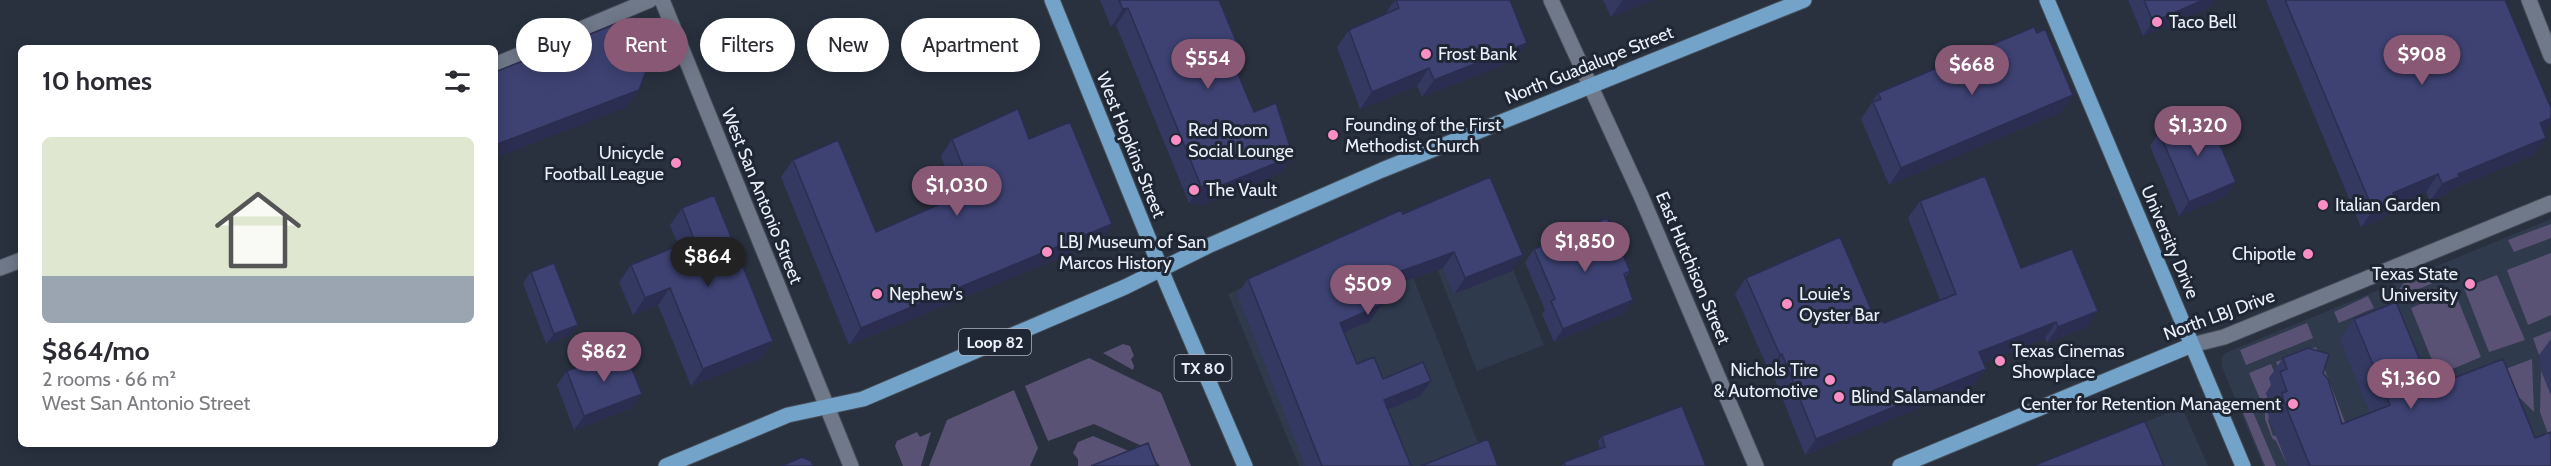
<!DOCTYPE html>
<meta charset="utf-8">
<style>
:root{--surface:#fff;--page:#f7f7f7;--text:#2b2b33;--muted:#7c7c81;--line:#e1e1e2;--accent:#895875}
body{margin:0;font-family:Cabin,sans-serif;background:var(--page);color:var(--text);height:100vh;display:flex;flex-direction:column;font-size:22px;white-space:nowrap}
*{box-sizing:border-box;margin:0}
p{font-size:20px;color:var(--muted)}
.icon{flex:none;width:33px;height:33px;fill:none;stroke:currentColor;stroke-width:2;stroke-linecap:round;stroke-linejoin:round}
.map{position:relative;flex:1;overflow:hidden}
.sheet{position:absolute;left:18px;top:45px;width:480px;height:402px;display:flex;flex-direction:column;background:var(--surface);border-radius:9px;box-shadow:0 3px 15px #0003}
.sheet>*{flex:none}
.hud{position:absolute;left:516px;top:18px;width:570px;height:54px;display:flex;gap:12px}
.price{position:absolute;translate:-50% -51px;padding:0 14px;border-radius:21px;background:var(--accent);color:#fff;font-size:20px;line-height:39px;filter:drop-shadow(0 2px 3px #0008)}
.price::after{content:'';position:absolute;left:50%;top:36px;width:18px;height:14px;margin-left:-9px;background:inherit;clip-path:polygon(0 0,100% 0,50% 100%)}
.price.active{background:#222;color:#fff}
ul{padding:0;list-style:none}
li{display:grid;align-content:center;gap:12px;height:318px;padding:0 24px}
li+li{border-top:2px solid var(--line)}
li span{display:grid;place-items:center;height:186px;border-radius:9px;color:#555}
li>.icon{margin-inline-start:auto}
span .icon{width:108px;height:108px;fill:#fffc;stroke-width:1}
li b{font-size:26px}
h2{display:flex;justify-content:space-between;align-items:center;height:72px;padding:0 24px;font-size:26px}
.chip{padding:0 21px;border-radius:27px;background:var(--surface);box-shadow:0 3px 15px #0003;font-size:21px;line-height:54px}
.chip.active{background:var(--accent);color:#fff}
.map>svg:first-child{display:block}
</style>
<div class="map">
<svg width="2551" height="466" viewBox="0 0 2551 466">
<rect width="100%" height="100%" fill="#29313f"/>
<path fill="#2f3a4d" d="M1477,182L1544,345L1477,371L1414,209Z
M2551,219V466H2263L2222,367V357L2225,353Z
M1391,221L1487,466H1299L1228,294Z
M2182,407L2208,466H2038Z"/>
<path fill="#5a5274" d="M2551,224V238L2514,252L2508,240Z
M2551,253V315L2528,325L2507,270Z
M2425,272L2440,280L2400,297L2398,291L2406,280Z
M2497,275L2525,340L2489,352L2464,288Z
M2454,290L2481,357L2438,375L2411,308Z
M2368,296L2374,308L2339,323L2334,312Z
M2307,323L2313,338L2246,365L2240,350Z
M2551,331V351L2539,355L2533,338Z
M1123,344L1130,346L1134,356L1131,359L1134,366L1133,370L1103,353Z
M2316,347L2350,435L2286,462L2276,441L2272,438L2265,419V411L2249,373L2271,364L2276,376L2273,390L2266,393L2273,411L2268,420L2273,436L2277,435L2281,374L2276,362Z
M1089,358L1161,393L1191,466H1160L1142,446L1094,424L1048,441L1025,386Z
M2532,359L2534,412L2495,373Z
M2541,370L2551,395V442L2540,412Z
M1014,390L1038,448L1030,466H929L947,420Z
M2248,400L2276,466H2265L2239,403Z
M917,432L920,437L931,432L921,466H903L895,446L897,441Z
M1093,436L1136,454L1120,466H1078V459L1073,453L1078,442Z"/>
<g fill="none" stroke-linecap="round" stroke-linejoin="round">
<g stroke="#454d58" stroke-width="17">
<path id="minor" d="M662,0L851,466
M1551,0L1641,196L1756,466
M2529,0L2551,56
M495,65L650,0
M0,268L21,260
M2192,345L2224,337L2551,203"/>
</g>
<g stroke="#454d58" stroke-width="17">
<path id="major" d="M1052,0L1167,284L1245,466
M2047,0L2243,466
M666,466L788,415L863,399L1125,287L1208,246L1382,170L1804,0
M1900,466L2192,345"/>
</g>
<use href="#minor" stroke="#6f7989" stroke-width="15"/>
<use href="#major" stroke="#73a3c9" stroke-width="15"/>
</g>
<path fill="#343962" d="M1100,0H1219L1241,53L1234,64L1254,112L1281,173L1203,205L1189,203L1116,25L1111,27Z
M1395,0H1510L1515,60L1422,97L1417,86L1360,109L1337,47L1349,30L1385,14Z
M1603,0H1653L1611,17Z
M2128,0H2215L2210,7L2143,36Z
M2266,0H2505L2551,108V122L2544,132L2534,155L2450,190L2447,194L2430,201L2426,192L2392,206L2384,218L2361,227Z
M1878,93L2061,112L1889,185L1861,119Z
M2159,132L2226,196L2179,216L2150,146Z
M952,139H1029L1112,224L1100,241L849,345L781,177L793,160L876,232L956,197L941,156Z
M21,157V173L18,162Z
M1920,201L2021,268L2087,327L2047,343L2045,338L1983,363L1986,369L1974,385L1805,455L1771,370L1769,371L1735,294L1746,278L1877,323H1884L1940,300L1908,218Z
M682,208L773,341L761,358L691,386L658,305L633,315L619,282L631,265L678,245L670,225Z
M1403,214L1512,271L1454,294L1443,268L1375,292L1370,321L1343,332L1357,364L1383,379L1431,381L1420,396L1388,410L1411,466H1305L1237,294L1248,279Z
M1534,249L1630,271L1625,278L1633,300L1624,313L1554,342L1542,314L1545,310L1525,262Z
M531,272L578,325L570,335L546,344L523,283Z
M2354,319L2431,387L2535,438L2551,466H2288L2269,419L2268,413L2271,408L2266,393L2271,385L2269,378L2283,358L2323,373L2342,424L2370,413L2340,339Z
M2551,339V395L2541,370L2539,355Z
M567,371L632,408L574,430L557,385Z
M1602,436L1706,466H1562L1564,462L1600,449L1598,441Z"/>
<path fill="#2b2e50" d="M1623,0H1653L1611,17Z
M2203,0H2215L2210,7L2143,36L2153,22Z
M1128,8L1116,25L1111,27L1123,9Z
M1527,43L1515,60L1422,97L1434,80Z
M1241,53L1229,70L1232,60Z
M1429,68L1417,86L1360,109L1372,92Z
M639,90L627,107L495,158V145Z
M2073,95L2061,112L1889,185L1901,168Z
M2551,118V122L2543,134L2540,123Z
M2546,138L2534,155L2450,190L2447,194L2430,201L2442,184L2458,174Z
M1293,156L1281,173L1203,205L1189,203L1201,186Z
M2438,174L2426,192L2392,206L2384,218L2361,227L2373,210L2393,193Z
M2236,182L2226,196L2179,216L2189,202Z
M1112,224L1100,241L849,345L861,328Z
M1454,252L1443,268L1360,297L1371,282Z
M1523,255L1512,271L1454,294L1465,278Z
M670,288L658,305L633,315L645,298Z
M1633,300L1624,313L1554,342L1563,329Z
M1381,305L1370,321L1329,339L1340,323Z
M2098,311L2087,327L2047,343L2058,327Z
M2056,322L2045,338L1968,369L1979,352Z
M578,325L570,335L546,344L554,334Z
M773,341L761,358L691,386L703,369Z
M1782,354L1771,370L1769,371L1780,355Z
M1986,369L1974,385L1805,455L1816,439Z
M1431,381L1420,396L1373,416L1384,400Z
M642,394L632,408L574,430L584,416Z"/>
<path fill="#3d4272" stroke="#2b2e50" stroke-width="1.5" d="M1119,0H1219L1241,53L1232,60L1254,112L1276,103L1293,156L1215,188L1201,186L1128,8L1123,9Z
M1396,0H1510L1527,43L1434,80L1429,68L1372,92L1349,30L1399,8Z
M2144,0H2203L2153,22Z
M2285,0H2505L2551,108V118L2540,123L2546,138L2458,174L2459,177L2442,184L2438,174L2393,193L2396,201L2373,210Z
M628,19L648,66L639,90L495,145V72Z
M2034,27L2037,33L2045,29L2073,95L1901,168L1873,102L1881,99L1878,93Z
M1018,109L1029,139L1070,122L1112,224L861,328L793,160L838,140L876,232L972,190L952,139Z
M2206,112L2236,182L2189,202L2159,132Z
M1985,176L2021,268L2072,249L2098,311L2058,327L2056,322L1979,352L1986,369L1816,439L1782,354L1780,355L1746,278L1840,237L1877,323L1883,321L1884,323L1956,294L1920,201Z
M1490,177L1523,255L1465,278L1454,252L1371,282L1381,305L1340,323L1357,364L1374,357L1383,379L1423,362L1431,381L1384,400L1411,466H1322L1248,279L1401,210L1403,214Z
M714,195L773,341L703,369L670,288L645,298L631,265L694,239L682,208Z
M1607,218L1630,271L1624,274L1633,300L1563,329L1551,301L1555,299L1534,249Z
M554,263L578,325L554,334L531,272Z
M2396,302L2431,387L2503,359L2535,438L2551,432V466H2310L2283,399L2282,393L2287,391L2280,372L2287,369L2283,358L2308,348L2329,354L2323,373L2328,379L2342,424L2390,405L2354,319Z
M624,349L642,394L584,416L567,371Z
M1682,406L1706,466H1565L1564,462L1605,447L1602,436Z
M2145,421L2164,466H2033Z
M1488,439L1498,466H1421Z
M1148,443L1157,466H1091Z
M802,457L811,461L813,466H782Z"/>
<g fill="#fb8fc5" stroke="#1f2734" stroke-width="2">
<circle cx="2157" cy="22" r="6"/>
<circle cx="1426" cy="54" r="6"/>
<circle cx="1333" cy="135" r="6"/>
<circle cx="1176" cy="140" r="6"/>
<circle cx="676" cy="163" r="6"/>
<circle cx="1194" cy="190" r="6"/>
<circle cx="2323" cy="205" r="6"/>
<circle cx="1047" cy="252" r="6"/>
<circle cx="2308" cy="254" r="6"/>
<circle cx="2470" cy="284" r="6"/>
<circle cx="877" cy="294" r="6"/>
<circle cx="1787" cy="304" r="6"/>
<circle cx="2000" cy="361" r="6"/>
<circle cx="1830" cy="380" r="6"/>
<circle cx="1839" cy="397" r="6"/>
<circle cx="2293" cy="404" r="6"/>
</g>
<g text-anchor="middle" stroke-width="6" stroke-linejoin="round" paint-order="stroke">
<g fill="#1f2734" stroke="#aeb4bf" stroke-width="1.5">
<rect x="959" y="329" width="72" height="26" rx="4.5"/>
<rect x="1174.5" y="355" width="57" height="26" rx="4.5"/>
</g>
<g font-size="16" font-weight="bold" fill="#ebf1fa">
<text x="995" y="348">Loop 82</text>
<text x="1203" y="374">TX 80</text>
</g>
<g font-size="18" fill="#ebf1fa" stroke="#1f2734" text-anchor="start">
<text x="2169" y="28">Taco Bell</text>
<text x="1438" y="60">Frost Bank</text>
<text x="1345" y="131">Founding of the First<tspan x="1345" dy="21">Methodist Church</tspan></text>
<text x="1188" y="136">Red Room<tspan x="1188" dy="21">Social Lounge</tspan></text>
<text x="664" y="159" text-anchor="end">Unicycle<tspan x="664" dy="21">Football League</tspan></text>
<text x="1206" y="196">The Vault</text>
<text x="2335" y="211">Italian Garden</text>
<text x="1059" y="248">LBJ Museum of San<tspan x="1059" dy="21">Marcos History</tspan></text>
<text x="2296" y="260" text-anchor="end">Chipotle</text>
<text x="2458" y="280" text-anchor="end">Texas State<tspan x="2458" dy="21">University</tspan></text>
<text x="889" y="300">Nephew's</text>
<text x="1799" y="300">Louie's<tspan x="1799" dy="21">Oyster Bar</tspan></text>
<text x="2012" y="357">Texas Cinemas<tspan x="2012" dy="21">Showplace</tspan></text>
<text x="1818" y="376" text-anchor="end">Nichols Tire<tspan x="1818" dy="21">&amp; Automotive</tspan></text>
<text x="1851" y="403">Blind Salamander</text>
<text x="2281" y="410" text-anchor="end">Center for Retention Management</text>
</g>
<g font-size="18" fill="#ebf1fa" stroke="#1f2734">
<text transform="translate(1589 65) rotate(-22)" y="6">North Guadalupe Street</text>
<text transform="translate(1131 145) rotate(68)" y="6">West Hopkins Street</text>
<text transform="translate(762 196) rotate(68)" y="6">West San Antonio Street</text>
<text transform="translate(2170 242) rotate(67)" y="6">University Drive</text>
<text transform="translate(1693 268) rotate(67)" y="6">East Hutchison Street</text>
<text transform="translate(2219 315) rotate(-20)" y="6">North LBJ Drive</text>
</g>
</g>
</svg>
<b class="price" style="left:2422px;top:86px">$908</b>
<b class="price" style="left:1208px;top:90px">$554</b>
<b class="price" style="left:1972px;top:96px">$668</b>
<b class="price" style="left:2198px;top:157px">$1,320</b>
<b class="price" style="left:957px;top:217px">$1,030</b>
<b class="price" style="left:1585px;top:273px">$1,850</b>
<b class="price active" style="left:708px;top:288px">$864</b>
<b class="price" style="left:1368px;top:316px">$509</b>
<b class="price" style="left:604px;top:383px">$862</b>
<b class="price" style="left:2411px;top:410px">$1,360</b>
<div class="hud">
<a class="chip">Buy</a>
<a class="chip active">Rent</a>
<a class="chip">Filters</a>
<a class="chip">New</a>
<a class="chip">Apartment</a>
</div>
<section class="sheet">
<h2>10 homes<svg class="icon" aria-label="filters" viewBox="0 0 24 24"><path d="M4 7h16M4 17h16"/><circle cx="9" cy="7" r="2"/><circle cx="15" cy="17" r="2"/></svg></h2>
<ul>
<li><span style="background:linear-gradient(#dfe7d0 75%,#9aa5b1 0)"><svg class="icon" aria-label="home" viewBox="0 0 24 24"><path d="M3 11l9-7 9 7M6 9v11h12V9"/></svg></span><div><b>$864/mo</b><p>2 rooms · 66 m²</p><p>West San Antonio Street</p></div></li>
</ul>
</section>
</div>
